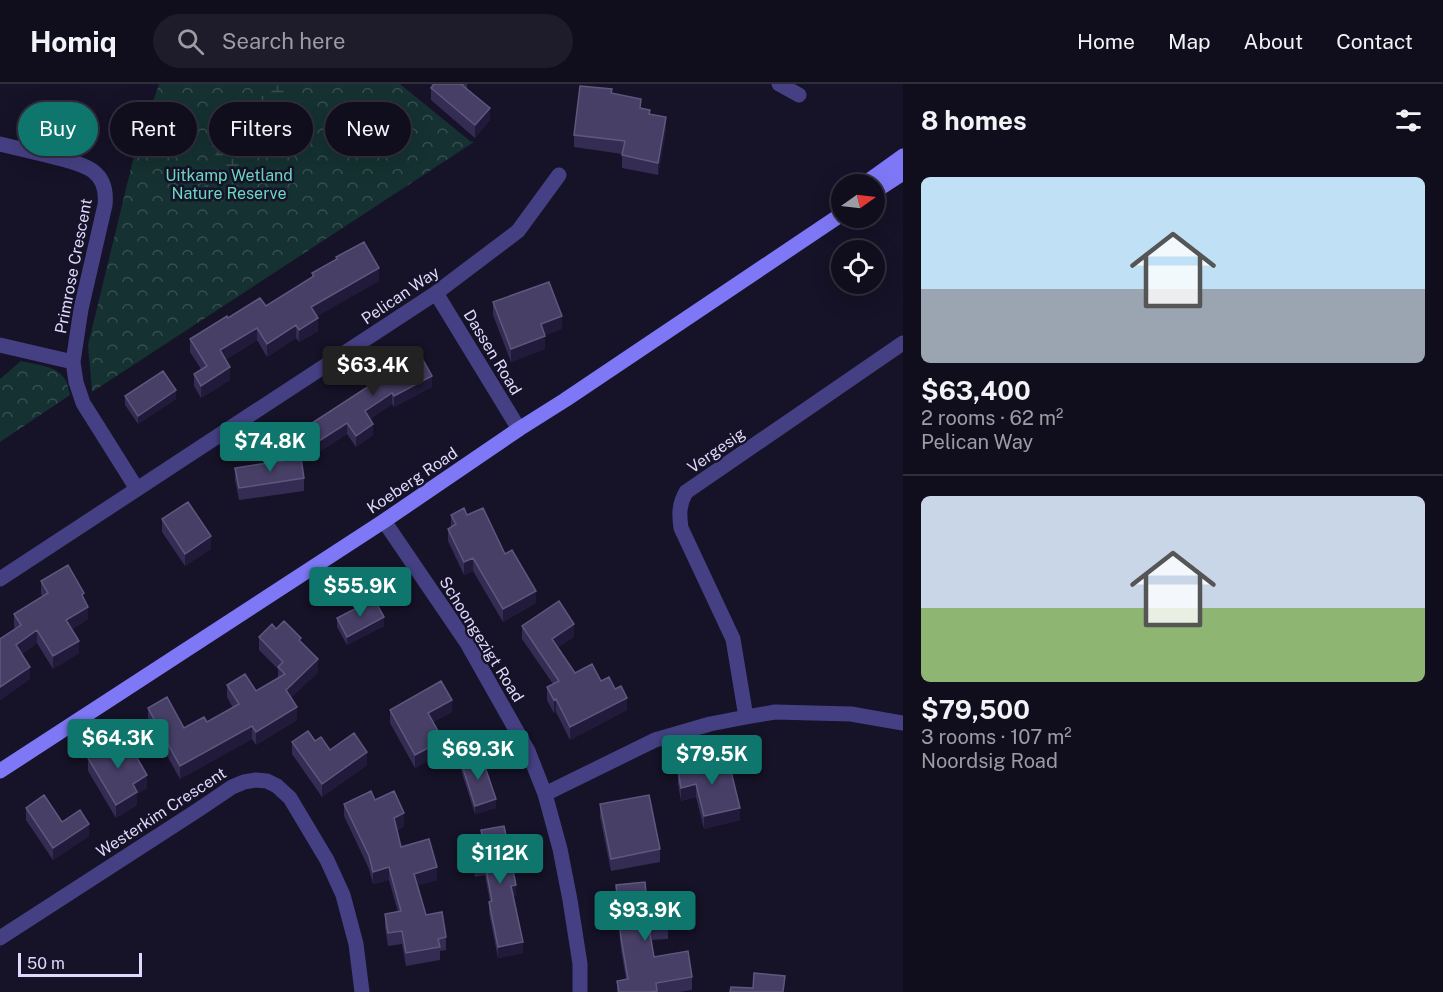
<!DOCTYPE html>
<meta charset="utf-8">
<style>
:root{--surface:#100e1d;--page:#1e1c2a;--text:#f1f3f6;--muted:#9c9ca4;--line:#302e3b;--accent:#0f766e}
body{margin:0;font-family:"Public Sans",sans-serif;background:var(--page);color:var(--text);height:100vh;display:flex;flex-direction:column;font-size:22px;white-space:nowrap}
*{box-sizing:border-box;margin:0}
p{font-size:20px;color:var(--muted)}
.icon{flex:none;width:33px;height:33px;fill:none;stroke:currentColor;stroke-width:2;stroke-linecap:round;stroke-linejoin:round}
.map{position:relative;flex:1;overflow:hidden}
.side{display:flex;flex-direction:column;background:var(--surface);width:540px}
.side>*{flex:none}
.banner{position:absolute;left:18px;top:18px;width:570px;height:54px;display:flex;gap:12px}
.needle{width:39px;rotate:76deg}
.buttons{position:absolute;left:831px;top:90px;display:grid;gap:12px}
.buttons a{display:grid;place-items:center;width:54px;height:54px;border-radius:50%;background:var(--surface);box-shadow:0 6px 24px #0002,0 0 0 2px var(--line);font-size:30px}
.scale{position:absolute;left:18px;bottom:15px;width:124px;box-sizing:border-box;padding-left:6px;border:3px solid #dfdafd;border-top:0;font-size:16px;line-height:21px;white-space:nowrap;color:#dfdafd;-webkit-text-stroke:4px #161227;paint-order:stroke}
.price{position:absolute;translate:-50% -51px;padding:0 14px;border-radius:6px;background:var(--accent);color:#fff;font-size:20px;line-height:39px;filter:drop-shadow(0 2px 3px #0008)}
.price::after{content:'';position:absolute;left:50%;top:36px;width:18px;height:14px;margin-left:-9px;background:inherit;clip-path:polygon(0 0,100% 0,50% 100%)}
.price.active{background:#222;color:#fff}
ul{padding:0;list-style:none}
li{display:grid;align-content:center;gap:12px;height:318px;padding:0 18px}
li+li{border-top:2px solid var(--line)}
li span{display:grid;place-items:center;height:186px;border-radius:9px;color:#555}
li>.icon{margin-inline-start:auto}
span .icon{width:108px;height:108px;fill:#fffc;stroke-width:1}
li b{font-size:26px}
h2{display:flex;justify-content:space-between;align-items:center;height:72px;padding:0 18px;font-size:26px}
.chip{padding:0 21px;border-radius:27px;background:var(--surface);box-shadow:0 6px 24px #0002,0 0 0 2px var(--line);font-size:21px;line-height:54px}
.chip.active{background:var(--accent);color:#fff}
header{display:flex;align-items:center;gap:36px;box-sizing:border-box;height:84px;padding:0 30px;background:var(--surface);border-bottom:2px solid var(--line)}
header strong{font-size:28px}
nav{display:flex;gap:33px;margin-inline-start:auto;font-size:21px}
.search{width:420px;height:54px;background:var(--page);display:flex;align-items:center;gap:15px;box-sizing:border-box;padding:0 21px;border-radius:33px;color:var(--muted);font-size:22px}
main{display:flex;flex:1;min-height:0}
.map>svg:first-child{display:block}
</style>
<header>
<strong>Homiq</strong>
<div class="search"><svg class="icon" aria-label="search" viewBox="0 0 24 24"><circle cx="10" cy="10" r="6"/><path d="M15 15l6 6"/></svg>Search here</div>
<nav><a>Home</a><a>Map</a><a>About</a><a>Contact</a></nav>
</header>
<main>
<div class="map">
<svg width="903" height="908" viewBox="0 0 903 908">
<defs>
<pattern id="forest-crowns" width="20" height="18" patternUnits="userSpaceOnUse" patternTransform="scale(1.5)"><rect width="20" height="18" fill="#153131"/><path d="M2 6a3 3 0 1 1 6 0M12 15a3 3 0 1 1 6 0" fill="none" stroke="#374e50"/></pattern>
<pattern id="wetland-marsh" width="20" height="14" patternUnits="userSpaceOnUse" patternTransform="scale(1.5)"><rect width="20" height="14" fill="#153131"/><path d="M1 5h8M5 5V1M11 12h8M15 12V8" fill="none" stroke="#374e50"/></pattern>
</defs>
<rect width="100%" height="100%" fill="#161227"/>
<path fill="url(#forest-crowns)" d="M159,0H400L470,57L474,58L92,308L88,261L133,76Z
M21,277C36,281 58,281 66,297C68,301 69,307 70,311L0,358V295Z"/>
<path fill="url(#wetland-marsh)" d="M265,0H291C277,23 264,46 254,71C250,80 252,94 246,102C238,111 217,114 206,112L204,106L209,79L218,67L233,53L254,27L257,15Z"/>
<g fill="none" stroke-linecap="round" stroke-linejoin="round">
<path stroke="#454083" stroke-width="15" d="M779,0L799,11
M0,60C17,64 33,68 50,72C80,80 109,83 105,121L81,225L73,278L76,298L83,319L137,405
M436,209L519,345
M0,261L73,278
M384,437L467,559L528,667L545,710L560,765L570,816L580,880V908
M0,495L436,209L518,147L559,91
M746,633L733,555L681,444C679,430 679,420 686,408L903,259
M545,710L655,656L710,640L746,633L775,628L851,630L903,639
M0,854L198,726L232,703L244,698L256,696L267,697L277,702L290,714L327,776L343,811L356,860L362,908"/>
<path stroke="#7f78f6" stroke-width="15" d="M864,100L903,72
M874,108L903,89
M0,687L384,437L519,345L565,316L842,130"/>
</g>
<path fill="#352c54" d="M431,0H467V5L490,36L475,54L431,16V4L432,2Z
M612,9L641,24L650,30L666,46L658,91L622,84V70L574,63V51Z
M336,173L379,197L316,232L318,247L299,258L296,254L267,273L257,256L225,276L230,296L201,314L194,302V290L201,285L190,268V255L228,234L266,222L312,193V189L336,176Z
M493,218L562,245L545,251V265L511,278L493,231Z
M380,287L432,303L394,323L392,320L370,335L373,351L356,363L347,350L319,368L309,352V341L380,295Z
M125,312L176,315L138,340L125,321Z
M235,384L304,394V407L239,416L235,396Z
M451,431H467L505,470L536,519L503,538L473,487L464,491L448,457V445L451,443Z
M162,435L211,465L185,482L162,448Z
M41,497L84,516L88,535L72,545L79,569L53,585L37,559L22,570L30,595L0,616V555L15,545L14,542V530L43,513L41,510Z
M337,534L384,542L347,561L337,543Z
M522,542L574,553L558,563L575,589L601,597L627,626L570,656L556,628L554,629L547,616V603L553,600L522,555Z
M276,545L301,558L318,588L291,614L297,636L256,661L252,655L180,695L148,637V624L184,644L207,638L233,624L227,613V601L256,607L278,594V585L259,566V553Z
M390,626L452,628L433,638L443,668L415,684L390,639Z
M315,657L330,666L367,681L322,713L292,670V658Z
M88,674L147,704L137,710V721L116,734L88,687Z
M728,675L740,736L704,745L696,713L681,717L678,700V687Z
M461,678L496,724L475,730L461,686Z
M375,716L404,742L397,746L401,763L437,796L418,801L426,831L446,853V866L440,867V876L406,882L402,860L388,862L385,843V830L398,828L389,796L373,800L369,785L344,732V720Z
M600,720L660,765V778L611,787L600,733Z
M26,724L89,752L53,776L26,736Z
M481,746L516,812H513L523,869L498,874L489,829V818H490L485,791L475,793L472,780V769L483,767L481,757Z
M616,801L647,820L668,842V855L651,856L654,873L692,893V906L679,908H617V897L626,895L621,866L616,813Z"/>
<path fill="#211a3a" d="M490,24V36L475,54V41Z
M666,33V46L658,91V79Z
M379,184V197L311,236V223Z
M562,232V245L541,253V240Z
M318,234V247L299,258V246Z
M296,241V254L267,273V260Z
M257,244V256L220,279V266Z
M545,252V265L511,278V265Z
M230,283V296L201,314V302Z
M432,292V303L394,323V312Z
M176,306V315L138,340V332Z
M392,309V320L365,338V327Z
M347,339V350L319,368V357Z
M373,340V351L356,363V352Z
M211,452V465L185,482V470Z
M473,474V487L464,491V478Z
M536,507V519L503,538V525Z
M88,523V535L66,548V536Z
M384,533V542L347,561V553Z
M574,540V553L552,567V555Z
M37,546V559L16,574V561Z
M79,557V569L53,585V572Z
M318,575V588L286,619V606Z
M30,583V595L0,616V603Z
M627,614V626L570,656V643Z
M556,615V628L554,629V616Z
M452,616V628L428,641V629Z
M297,623V636L256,661V648Z
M252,642V655L180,695V682Z
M443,656V668L415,684V671Z
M367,668V681L322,713V700Z
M147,691V704L137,710V721L116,734V721L133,700Z
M696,700V713L681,717V704Z
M496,715V724L475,730V722Z
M740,724V736L704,745V732Z
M404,729V742L394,747V734Z
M89,740V752L53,776V764Z
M389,783V796L373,800V788Z
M437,783V796L414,802V790Z
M516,801V812L511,813V802Z
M523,858V869L498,874V863Z"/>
<path fill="#473f66" stroke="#5f577e" stroke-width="1.5" d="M434,0H463L462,1L490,24L475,41L431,4Z
M580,2L612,5L611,9L641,15L640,24L650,26L649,30L666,33L658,79L622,71L625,57L574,51Z
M364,158L379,184L311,223L318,234L299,246L296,241L267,260L257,244L220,266L230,283L201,302L194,290L207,282L190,255L227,232L228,234L260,214L266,222L314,192L312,189L337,175L336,173Z
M549,198L562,232L541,240L545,252L511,265L493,218Z
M418,267L432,292L394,312L392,309L365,327L373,340L356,352L347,339L319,357L309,341L383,293L380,287Z
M163,287L176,306L138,332L125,312Z
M301,374L304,394L239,404L235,384Z
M188,418L211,452L185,470L162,435Z
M464,424L467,431L483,424L505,470L512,466L536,507L503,525L473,474L464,478L448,445L456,440L451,431Z
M68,481L84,509L82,511L88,523L66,536L79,557L53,572L37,546L16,561L30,583L0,603V555L21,541L14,530L48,509L41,497Z
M374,515L384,533L347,553L337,534Z
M559,517L574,540L552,555L575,589L592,580L601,597L609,593L615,605L621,602L627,614L570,643L556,615L554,616L547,603L559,597L522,542Z
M284,537L301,554L299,556L318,575L286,606L297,623L256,648L252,642L180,682L148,624L167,613L184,644L204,633L207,638L239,620L227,601L245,590L256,607L285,590L278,583L283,578L259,553L272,540L276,545Z
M441,597L452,616L428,629L443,656L415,671L390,626Z
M308,647L315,657L321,653L330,666L354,649L367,668L322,700L292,658Z
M125,653L147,691L133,700L137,708L116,721L88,674Z
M481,671L496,715L475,722L461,678Z
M728,675L740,724L704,732L696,700L681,704L678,687Z
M371,707L375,716L394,707L404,729L394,734L401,763L429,755L437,783L414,790L426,831L442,828L446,853L438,855L440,863L406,869L402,847L388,849L385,830L401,827L389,783L373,788L369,772L344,720Z
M44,711L62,738L80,726L89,740L53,764L26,724Z
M649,711L660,765L611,775L600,720Z
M504,742L516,801L511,802L523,858L498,863L489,818L492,817L485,780L475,782L472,769L486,766L481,746Z
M645,798L647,820L666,818L668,842L649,844L654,873L688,867L692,893L656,899L657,907L649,908H619L617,897L628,895L621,854L616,801Z
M754,889L785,892L783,908H730L731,903L753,904Z"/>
<g text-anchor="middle" stroke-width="5" stroke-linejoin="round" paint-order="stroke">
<g font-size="16" fill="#6ad9c1" stroke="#161227">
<text x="229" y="97">Uitkamp Wetland<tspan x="229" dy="18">Nature Reserve</tspan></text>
</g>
<g font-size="16" fill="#dfdafd" stroke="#161227">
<text transform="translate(73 182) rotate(-79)" y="6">Primrose Crescent</text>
<text transform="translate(400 211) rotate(-34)" y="6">Pelican Way</text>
<text transform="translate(493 268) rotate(59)" y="6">Dassen Road</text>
<text transform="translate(716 366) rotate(-35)" y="6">Vergesig</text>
<text transform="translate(412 396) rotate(-34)" y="6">Koeberg Road</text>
<text transform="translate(482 555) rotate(58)" y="6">Schoongezigt Road</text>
<text transform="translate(161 728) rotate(-33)" y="6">Westerkim Crescent</text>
</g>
</g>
</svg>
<div class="buttons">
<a><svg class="needle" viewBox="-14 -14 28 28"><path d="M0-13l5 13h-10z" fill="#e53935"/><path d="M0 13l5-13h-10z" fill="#9c9ca4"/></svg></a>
<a><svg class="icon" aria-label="locate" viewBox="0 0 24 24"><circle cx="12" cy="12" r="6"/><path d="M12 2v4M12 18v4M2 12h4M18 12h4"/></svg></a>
</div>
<div class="scale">50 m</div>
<b class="price active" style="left:373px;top:313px">$63.4K</b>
<b class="price" style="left:270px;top:389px">$74.8K</b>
<b class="price" style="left:360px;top:534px">$55.9K</b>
<b class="price" style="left:118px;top:686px">$64.3K</b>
<b class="price" style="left:478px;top:697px">$69.3K</b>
<b class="price" style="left:712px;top:702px">$79.5K</b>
<b class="price" style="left:500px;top:801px">$112K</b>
<b class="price" style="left:645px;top:858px">$93.9K</b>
<div class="banner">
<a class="chip active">Buy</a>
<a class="chip">Rent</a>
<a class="chip">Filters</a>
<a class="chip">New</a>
</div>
</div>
<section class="side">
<h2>8 homes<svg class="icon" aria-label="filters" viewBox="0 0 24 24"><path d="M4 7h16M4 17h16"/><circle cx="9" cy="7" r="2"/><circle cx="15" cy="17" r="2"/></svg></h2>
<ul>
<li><span style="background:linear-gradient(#bfe0f5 60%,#9aa5b1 0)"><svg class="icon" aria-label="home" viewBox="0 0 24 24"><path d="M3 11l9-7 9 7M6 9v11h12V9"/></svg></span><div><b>$63,400</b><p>2 rooms · 62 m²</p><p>Pelican Way</p></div></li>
<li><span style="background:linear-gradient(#c9d6e8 60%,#8fb573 0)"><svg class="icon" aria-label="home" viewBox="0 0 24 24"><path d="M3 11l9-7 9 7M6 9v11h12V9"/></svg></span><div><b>$79,500</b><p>3 rooms · 107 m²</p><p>Noordsig Road</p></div></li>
</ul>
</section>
</main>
